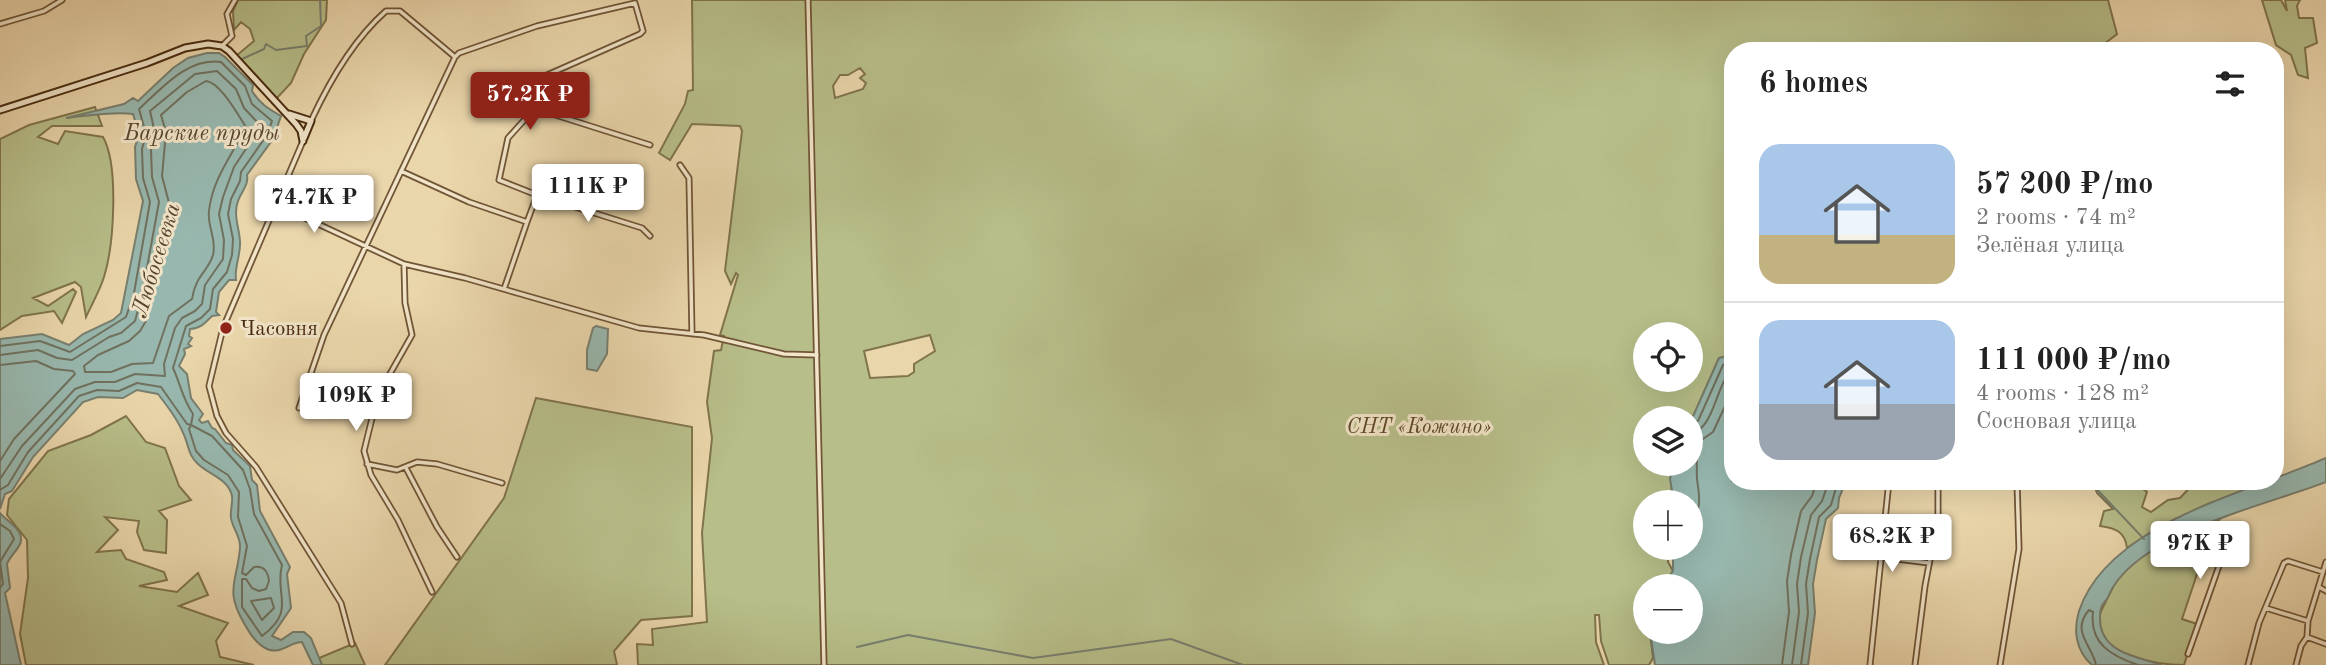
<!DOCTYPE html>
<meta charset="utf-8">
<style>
:root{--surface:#fff;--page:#f2f2f2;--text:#222;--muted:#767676;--line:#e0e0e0;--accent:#8f2418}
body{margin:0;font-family:"Old Standard TT",serif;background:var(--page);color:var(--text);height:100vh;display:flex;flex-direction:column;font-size:26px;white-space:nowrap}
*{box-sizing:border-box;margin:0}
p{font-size:23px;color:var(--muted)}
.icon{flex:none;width:38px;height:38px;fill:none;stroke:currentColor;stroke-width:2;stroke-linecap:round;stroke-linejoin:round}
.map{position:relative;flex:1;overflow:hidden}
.side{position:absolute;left:1724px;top:42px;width:560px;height:448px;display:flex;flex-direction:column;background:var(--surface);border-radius:28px;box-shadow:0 7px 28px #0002}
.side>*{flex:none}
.controls{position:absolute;left:1633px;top:322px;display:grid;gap:14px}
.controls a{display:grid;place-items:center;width:70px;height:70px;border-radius:50%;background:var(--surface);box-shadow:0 7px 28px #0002;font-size:35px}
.price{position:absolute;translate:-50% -60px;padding:0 16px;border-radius:7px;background:#fff;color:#222;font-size:23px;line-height:46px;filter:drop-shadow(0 2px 4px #0008)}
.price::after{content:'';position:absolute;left:50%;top:42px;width:21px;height:16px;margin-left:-10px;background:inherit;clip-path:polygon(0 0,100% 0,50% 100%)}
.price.on{background:var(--accent);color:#fff}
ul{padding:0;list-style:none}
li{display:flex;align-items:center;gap:21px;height:175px;padding:0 35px}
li+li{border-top:2px solid var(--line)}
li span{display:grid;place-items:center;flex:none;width:196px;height:140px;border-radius:21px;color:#555}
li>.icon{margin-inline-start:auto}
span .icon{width:84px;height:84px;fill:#fffc;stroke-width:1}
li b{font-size:30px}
h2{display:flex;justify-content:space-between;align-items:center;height:84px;padding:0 35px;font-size:30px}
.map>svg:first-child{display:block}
</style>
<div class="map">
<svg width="2326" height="665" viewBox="0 0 2326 665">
<rect width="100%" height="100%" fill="#ead6ab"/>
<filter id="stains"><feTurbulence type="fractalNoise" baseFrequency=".00286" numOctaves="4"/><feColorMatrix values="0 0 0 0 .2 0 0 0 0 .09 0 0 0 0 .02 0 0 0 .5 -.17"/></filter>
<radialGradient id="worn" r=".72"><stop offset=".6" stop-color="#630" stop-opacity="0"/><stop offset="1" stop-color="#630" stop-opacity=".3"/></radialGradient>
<path fill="#b7be89" stroke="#80744c" stroke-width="2" fill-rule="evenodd" d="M238,0H327L326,20L304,54L291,83L276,99L236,56L254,41L250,29L241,22L234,30L233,11Z
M692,0H2108L2117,34L2095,51H1732V355L1719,358L1691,421L1690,418H1645V464H1673C1670,477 1671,490 1673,502H1645V548H1669L1668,562L1673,571L1662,586H1645V632H1650L1653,658L1649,665H1609L1601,641L1599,615H1595L1596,642L1604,665H638L637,644L653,645L652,629L707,622L702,533L712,438L707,402L714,351L721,350L724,336L720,335L738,275L736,273L731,284L725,271L742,131L740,126L692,124L670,160L659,153L685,104L688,91L693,90ZM860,68L865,74L860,78L866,83L863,89L835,98L833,86L840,75H848ZM1645,334H1690V380H1645ZM930,335L935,351L914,364V372L908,376L870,378L864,351Z
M2262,0H2281L2287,11L2285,0H2300L2297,6L2299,18H2313L2317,43L2305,48L2308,78L2298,75L2291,55L2276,45Z
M95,107L102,126H52L38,137L58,144L65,131L103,137C119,165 114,245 104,277C100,290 92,304 86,317L81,287L75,282L33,298L48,306L73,289L76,292L62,323L54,311L22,316L0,330V139L29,125Z
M536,398L692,427V616L641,620L614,651L617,665H385L504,498Z
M126,416L146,442L165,448L179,486L191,500L159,511L167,520L166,553L144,550L137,532L139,521L105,517L118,530L97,552L121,550L126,559L164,572L167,580L139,586L177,592L198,573L208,595L179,606L228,623L216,641L220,657L254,665H26L20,634L28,578L27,540L7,515L9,499L48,451L91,435Z
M2081,481H2132L2147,492L2142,507L2151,512L2168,500L2180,498L2196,481H2270C2220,499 2170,517 2127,548C2125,532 2116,528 2100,526L2104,511L2113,509L2097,493L2093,482L2083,487Z
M2220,519L2211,532L2182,619L2197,624L2184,665C2160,665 2102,656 2099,625C2098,612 2105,605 2109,595C2115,581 2123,571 2134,562C2159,542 2191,530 2220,519Z
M355,643L365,665H322L319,658Z"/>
<path fill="#98b8af" stroke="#787f6f" stroke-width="2" d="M207,53H219L225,57L253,85L252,91C260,104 269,109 281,116L273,139L247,175C249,185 241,192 238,201C233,215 239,227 240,241C241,255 234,267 236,280H229L219,292L216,312L219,315L212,316C205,323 200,329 190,329L189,336L192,338L188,344L191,346L184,349L185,354L179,366L187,374L191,398L203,414L199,420L202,423L208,421L212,428L215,429L226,443L232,445L233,450L250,466L252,480L257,485L260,511L290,567L287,574L291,608L272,636L281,640L293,632H304L311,638L322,665H313L302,642C290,642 280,655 267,649C258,645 250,634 245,625C224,590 237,583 240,548C241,536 232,528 231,518C230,510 233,503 232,496C229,479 208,474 198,464C188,455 189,446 184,435C178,420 168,407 158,394L137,390L123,398L98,397L83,402L33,457L12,491L5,494L0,509V339L42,334L69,345L83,334L113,320L121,313L143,201L136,179L135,147L139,134L133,114C114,111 86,116 66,118L124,104L133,98L138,101L173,68L188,58Z
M596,326L608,329L607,354L597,371L587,369V350L593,328Z
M1732,355V481H1846L1839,498L1838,508L1826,519L1817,560L1813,584L1815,613L1808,665H1655L1650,632H1690V586H1662L1673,571V548H1690V502H1674L1670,479L1673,464H1690L1691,421L1719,358Z
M2326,458V482C2267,505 2135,534 2109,595C2107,601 2103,602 2101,608C2093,650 2130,655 2162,665H2092C2076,651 2073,631 2079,611C2108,523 2250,492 2326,458Z
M0,513C6,521 26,530 20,544C17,551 10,556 7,564L10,588L5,593L21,665H0Z"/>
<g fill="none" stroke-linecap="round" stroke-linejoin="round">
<path stroke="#70715f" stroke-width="2" d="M206,81C220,82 238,115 246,127C233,154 212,179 209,211C207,226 217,240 213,255C208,272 196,274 192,299L169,316L153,363L132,364L111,372H85L84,366L98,355L129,341L140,331L146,321L169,203L162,176L166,132L161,115L187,92Z
M0,346L40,341L70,352L126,317L134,293L150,202L143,178L142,149L146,134L139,109C162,88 188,57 221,62L245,86L252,104L272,121L267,135L241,172L240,181L231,199L228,214L233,239L232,255L227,272L213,289L210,309L201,318L186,326L173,368C180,383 183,400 193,414L191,425L212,436L243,470L250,489L254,514L282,565C274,595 297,610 262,636L242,607V579H246L252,588L259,591L266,589L269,581C268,572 264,565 254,567L246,575L242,573L247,546L238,517L239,492L228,475L204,460L196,451L189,429L191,425L187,424L161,387L137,383L119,391L97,390L79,396L28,452L8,485L0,490
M0,355L38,350L57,358L72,360L109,337L121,333L135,321L142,295L159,202L152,177L151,150L155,133L150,111L195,74L217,71L236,89L244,108L261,126L234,167L223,197L219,214L224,240L223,259L205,285L202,304L195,311L182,318L175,328L164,364L165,376L135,374L115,382H95L75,389L22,446L0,479
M0,365L36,361L54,369L73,371L75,374L14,439L0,461
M1690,425L1698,421L1723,365L1732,362
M1690,434C1715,429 1715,385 1732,371
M1690,522C1703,508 1699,496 1697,479C1696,465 1699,462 1693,446L1713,432L1732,391
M0,524L10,531L14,539L0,562L3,584L0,588
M271,598L274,608L262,620L251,601Z
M1782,665L1789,612L1787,581L1791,555L1801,511L1812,496L1817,481
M1792,665L1799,612L1797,584L1801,557L1811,515L1822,501L1829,481
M1801,665L1808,613L1806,584L1810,559L1819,517L1831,505L1838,481
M2096,665C2093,646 2070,632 2089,610L2093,612C2089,644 2112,656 2138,665"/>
<path stroke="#787f6f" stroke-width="2" d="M242,59L264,49L266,44L276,50L307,46L306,36L321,26L320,0
M2089,481L2144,539
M857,647L908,635L1033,658L1171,639L1243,665"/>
<g stroke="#705536" stroke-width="7">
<path id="street" d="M808,0L824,665
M0,24L44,11L62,0
M222,46L232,36L227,14L235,0
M311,121C329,82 353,40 386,11H400L455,57L459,53L537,26L635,3L643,31L640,34L513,90
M303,141L223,328L209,386L217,416L226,433L256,467L341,603L352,644
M680,165L689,178L692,334
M401,171L469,202L527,222L504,289
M537,195L642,228L650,236
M275,204L404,264L465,278L639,328L704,335L784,354L817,355
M527,222L537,195L499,180L508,138L527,117L546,112L650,145
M404,264L405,303L412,335L387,379L375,406L364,451L371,475L398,520L432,592
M299,408L324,335L455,57
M367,464L397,470L417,462L437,464L502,483
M406,468L437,527L457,557
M1842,552L1929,563
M2319,587L2326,591
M2266,608L2308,621
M2307,637L2326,644
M2188,654L2226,546
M1870,665L1889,481
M1915,665L1925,586L1938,517V481
M2000,665L2019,549L2017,481
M2248,665L2259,623L2284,563L2288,561L2323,572
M2296,665L2301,646L2307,637L2308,621L2326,562"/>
</g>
<g stroke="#482a0f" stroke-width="9">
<path id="secondary" d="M0,110L147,63L185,48L208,44L222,46L229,51L296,124L301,131L303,141
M289,114L311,121L304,138"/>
</g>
<use href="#street" stroke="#f1e4c8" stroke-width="3.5"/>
<use href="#secondary" stroke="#f1e4c8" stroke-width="5"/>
</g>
<circle fill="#8f2418" stroke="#f1e4c8" stroke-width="2.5" cx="226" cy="328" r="7"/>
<g text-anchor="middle" stroke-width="6" stroke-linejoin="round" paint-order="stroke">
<g font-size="21" fill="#482a0f" stroke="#f1e4c8" text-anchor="start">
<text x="240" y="335">Часовня</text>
</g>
<g font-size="21" font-style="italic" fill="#5e4827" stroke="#f1e4c8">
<text x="1419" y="433">СНТ «Кожино»</text>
</g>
<g font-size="23" font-style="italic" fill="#58462f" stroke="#f1e4c8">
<text x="202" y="140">Барские пруды</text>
<text transform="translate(155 260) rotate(-73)" y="8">Любосеевка</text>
</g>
</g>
<rect width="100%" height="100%" filter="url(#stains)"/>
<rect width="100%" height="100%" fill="url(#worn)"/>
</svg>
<div class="controls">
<a><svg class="icon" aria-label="locate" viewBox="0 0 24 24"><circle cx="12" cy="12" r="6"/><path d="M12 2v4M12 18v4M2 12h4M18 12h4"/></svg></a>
<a><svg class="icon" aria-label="layers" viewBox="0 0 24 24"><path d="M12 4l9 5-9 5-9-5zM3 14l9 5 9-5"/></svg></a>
<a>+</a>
<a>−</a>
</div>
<b class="price on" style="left:530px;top:132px">57.2K ₽</b>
<b class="price" style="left:588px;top:224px">111K ₽</b>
<b class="price" style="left:314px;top:235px">74.7K ₽</b>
<b class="price" style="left:356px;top:433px">109K ₽</b>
<b class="price" style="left:1892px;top:574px">68.2K ₽</b>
<b class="price" style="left:2200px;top:581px">97K ₽</b>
<section class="side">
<h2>6 homes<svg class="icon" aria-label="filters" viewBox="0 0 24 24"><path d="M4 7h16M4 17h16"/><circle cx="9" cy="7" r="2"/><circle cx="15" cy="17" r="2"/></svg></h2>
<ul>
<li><span style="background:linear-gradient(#a9c7e8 65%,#c2b280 0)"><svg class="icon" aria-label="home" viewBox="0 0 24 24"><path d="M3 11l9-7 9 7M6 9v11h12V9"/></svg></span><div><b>57 200 ₽/mo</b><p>2 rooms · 74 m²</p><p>Зелёная улица</p></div></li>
<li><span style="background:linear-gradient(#a9c7e8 60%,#9aa5b1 0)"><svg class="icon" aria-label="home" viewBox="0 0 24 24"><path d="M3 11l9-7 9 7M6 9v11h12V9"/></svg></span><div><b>111 000 ₽/mo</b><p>4 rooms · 128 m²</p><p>Сосновая улица</p></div></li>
</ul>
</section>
</div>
